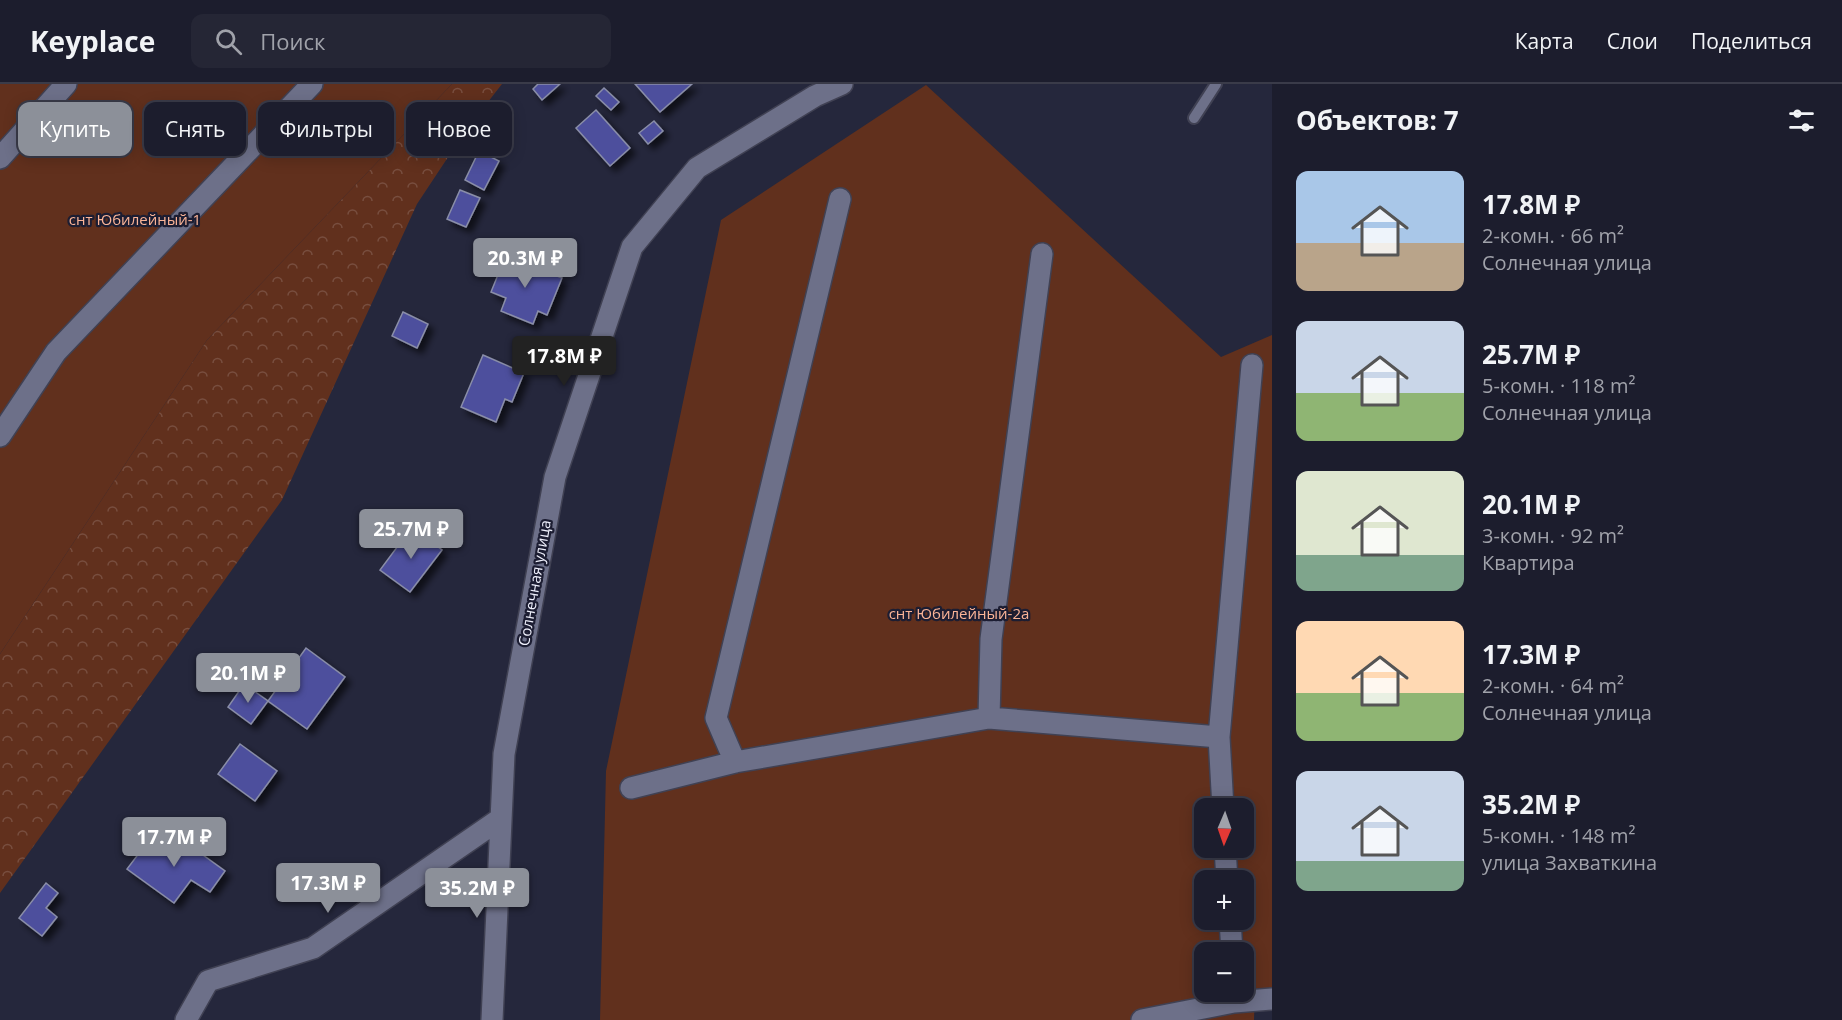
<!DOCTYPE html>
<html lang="ru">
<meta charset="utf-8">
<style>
:root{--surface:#1c1d2d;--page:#252635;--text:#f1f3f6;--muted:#a0a2aa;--line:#3a3b49;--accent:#8c9099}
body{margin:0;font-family:"Open Sans",sans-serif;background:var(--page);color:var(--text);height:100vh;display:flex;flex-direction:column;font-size:22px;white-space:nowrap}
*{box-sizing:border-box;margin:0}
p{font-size:20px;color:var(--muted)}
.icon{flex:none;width:33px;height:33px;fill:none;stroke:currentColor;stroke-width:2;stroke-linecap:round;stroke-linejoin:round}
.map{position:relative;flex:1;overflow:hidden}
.side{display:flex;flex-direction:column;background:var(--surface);width:570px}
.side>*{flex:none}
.hud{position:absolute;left:18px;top:18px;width:570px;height:54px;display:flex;gap:12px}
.needle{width:39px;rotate:182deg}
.controls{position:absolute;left:1194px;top:714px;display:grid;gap:12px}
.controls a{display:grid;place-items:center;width:60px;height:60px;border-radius:12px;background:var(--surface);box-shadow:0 3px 15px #0003,0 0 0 2px var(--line);font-size:30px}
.price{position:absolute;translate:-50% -51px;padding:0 14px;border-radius:6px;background:var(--accent);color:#fff;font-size:20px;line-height:39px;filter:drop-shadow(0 2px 3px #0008)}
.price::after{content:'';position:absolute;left:50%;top:36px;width:18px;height:14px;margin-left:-9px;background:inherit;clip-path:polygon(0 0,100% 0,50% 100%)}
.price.selected{background:#222;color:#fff}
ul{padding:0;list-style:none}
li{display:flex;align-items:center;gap:18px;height:150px;padding:0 24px}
li span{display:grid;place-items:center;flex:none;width:168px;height:120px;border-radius:12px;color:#555}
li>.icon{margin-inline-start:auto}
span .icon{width:72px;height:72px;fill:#fffc;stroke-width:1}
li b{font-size:26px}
h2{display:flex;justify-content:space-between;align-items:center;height:72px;padding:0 24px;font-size:26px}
.chip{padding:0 21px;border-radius:12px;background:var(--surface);box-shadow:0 3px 15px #0003,0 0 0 2px var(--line);font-size:21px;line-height:54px}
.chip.selected{background:var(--accent);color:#fff}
header{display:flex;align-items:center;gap:36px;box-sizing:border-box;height:84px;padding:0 30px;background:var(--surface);border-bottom:2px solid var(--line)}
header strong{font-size:28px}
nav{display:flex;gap:33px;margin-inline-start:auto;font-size:21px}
.search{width:420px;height:54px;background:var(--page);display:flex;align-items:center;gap:15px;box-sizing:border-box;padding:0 21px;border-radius:12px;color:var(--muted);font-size:22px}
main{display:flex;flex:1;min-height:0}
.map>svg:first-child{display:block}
</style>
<header>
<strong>Keyplace</strong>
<div class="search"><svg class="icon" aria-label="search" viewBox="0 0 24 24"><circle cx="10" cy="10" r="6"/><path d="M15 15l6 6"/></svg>Поиск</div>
<nav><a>Карта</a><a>Слои</a><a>Поделиться</a></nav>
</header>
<main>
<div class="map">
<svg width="1272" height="936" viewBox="0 0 1272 936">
<defs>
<pattern id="forest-crowns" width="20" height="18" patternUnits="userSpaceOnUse" patternTransform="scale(1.5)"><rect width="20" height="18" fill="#61301d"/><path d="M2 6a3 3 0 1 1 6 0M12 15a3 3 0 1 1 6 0" fill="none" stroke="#784e3f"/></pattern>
<filter id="shadow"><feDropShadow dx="5.5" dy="5.5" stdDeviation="3" flood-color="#0009"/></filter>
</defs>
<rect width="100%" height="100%" fill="#25273c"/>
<path fill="url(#forest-crowns)" d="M452,0H502L466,46L417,120L282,416L0,809V570L207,256Z"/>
<path fill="#61301d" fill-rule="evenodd" d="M0,0H452L207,256L0,570Z
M926,1L1221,273L1272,251V904L1255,907L1254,936H600L606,687L721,136ZM1204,724H1244V764H1204ZM1204,796H1244V836H1204ZM1204,868H1244V908H1204Z"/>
<path fill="#4d4f9d" stroke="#8a8ea8" stroke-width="1.5" filter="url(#shadow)" d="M538,0H560L542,16L533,5Z
M635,0H692L660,28Z
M604,4L619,18L611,26L596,12Z
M596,26L630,64L610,82L576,44Z
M654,37L663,47L648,60L639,49Z
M479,67L499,77L484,106L465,96Z
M460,106L480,114L466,143L447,135Z
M506,171L562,194L547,231L538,227L533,240L501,227L506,214L491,208Z
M403,228L428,240L417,264L392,252Z
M483,271L524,289L512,318L505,315L496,338L461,323Z
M412,443L442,466L410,508L380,486Z
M306,564L345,593L307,645L268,617Z
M244,600L268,617L251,640L228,623Z
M240,660L277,687L255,717L218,690Z
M171,748L225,787L210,808L191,796L174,819L127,785L149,756L159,764Z
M46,799L58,809L46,824L57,833L42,852L19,834Z"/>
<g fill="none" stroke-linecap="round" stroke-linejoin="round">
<g stroke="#404153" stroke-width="14">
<path id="lane" d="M1194,34L1216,0"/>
</g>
<g stroke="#404153" stroke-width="24">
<path id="street" d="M0,74L66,0
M0,352L56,268L312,0
M989,634L991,555L1042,170
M735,678L716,634L840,115
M631,704L735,678L989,634L1219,653
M1223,724L1219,653L1252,281
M1225,764L1227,796
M1230,836L1232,868
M186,936L208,897L313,864L500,735
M492,936L504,670L555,393L632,163L697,84L815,12L842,0
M1142,936L1234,918L1272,915"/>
</g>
<use href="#lane" stroke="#6d7089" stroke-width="10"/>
<use href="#street" stroke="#6d7089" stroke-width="21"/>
</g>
<g text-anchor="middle" stroke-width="4.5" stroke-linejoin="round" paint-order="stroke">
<g font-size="15" fill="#fbb497" stroke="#1c1d32">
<text x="135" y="141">снт Юбилейный-1</text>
<text x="959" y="535">снт Юбилейный-2а</text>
</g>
<g font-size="15" fill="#f0f1fd" stroke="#1c1d32">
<text transform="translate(535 499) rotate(-80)" y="5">Солнечная улица</text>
</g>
</g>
</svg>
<div class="controls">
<a><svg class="needle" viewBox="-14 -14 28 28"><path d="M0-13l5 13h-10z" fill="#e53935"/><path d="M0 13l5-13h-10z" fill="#a0a2aa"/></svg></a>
<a>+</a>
<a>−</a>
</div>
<b class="price" style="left:525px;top:205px">20.3M ₽</b>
<b class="price selected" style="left:564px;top:303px">17.8M ₽</b>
<b class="price" style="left:411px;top:476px">25.7M ₽</b>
<b class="price" style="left:248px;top:620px">20.1M ₽</b>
<b class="price" style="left:174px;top:784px">17.7M ₽</b>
<b class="price" style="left:328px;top:830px">17.3M ₽</b>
<b class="price" style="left:477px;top:835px">35.2M ₽</b>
<div class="hud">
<a class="chip selected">Купить</a>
<a class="chip">Снять</a>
<a class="chip">Фильтры</a>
<a class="chip">Новое</a>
</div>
</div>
<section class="side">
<h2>Объектов: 7<svg class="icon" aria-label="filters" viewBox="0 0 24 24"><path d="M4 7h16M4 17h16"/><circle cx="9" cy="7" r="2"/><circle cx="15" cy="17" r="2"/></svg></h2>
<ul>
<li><span style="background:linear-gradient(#a9c7e8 60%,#b9a48a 0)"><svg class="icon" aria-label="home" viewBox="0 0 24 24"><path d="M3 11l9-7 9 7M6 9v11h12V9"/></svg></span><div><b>17.8M ₽</b><p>2-комн. · 66 m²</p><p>Солнечная улица</p></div></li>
<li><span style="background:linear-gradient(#c9d6e8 60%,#8fb573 0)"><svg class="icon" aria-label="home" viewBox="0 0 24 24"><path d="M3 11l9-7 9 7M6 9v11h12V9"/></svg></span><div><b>25.7M ₽</b><p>5-комн. · 118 m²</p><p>Солнечная улица</p></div></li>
<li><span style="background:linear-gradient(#dfe7d0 70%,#7fa58c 0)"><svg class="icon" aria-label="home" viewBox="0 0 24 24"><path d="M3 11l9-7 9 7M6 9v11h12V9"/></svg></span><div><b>20.1M ₽</b><p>3-комн. · 92 m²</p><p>Квартира</p></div></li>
<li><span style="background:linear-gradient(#ffd9b3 60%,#8fb573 0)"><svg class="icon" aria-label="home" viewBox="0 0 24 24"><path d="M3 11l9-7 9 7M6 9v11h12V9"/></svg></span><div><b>17.3M ₽</b><p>2-комн. · 64 m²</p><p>Солнечная улица</p></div></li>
<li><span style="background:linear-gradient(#c9d6e8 75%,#7fa58c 0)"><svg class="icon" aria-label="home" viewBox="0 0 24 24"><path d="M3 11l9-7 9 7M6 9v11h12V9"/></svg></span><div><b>35.2M ₽</b><p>5-комн. · 148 m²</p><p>улица Захваткина</p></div></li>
</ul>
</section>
</main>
